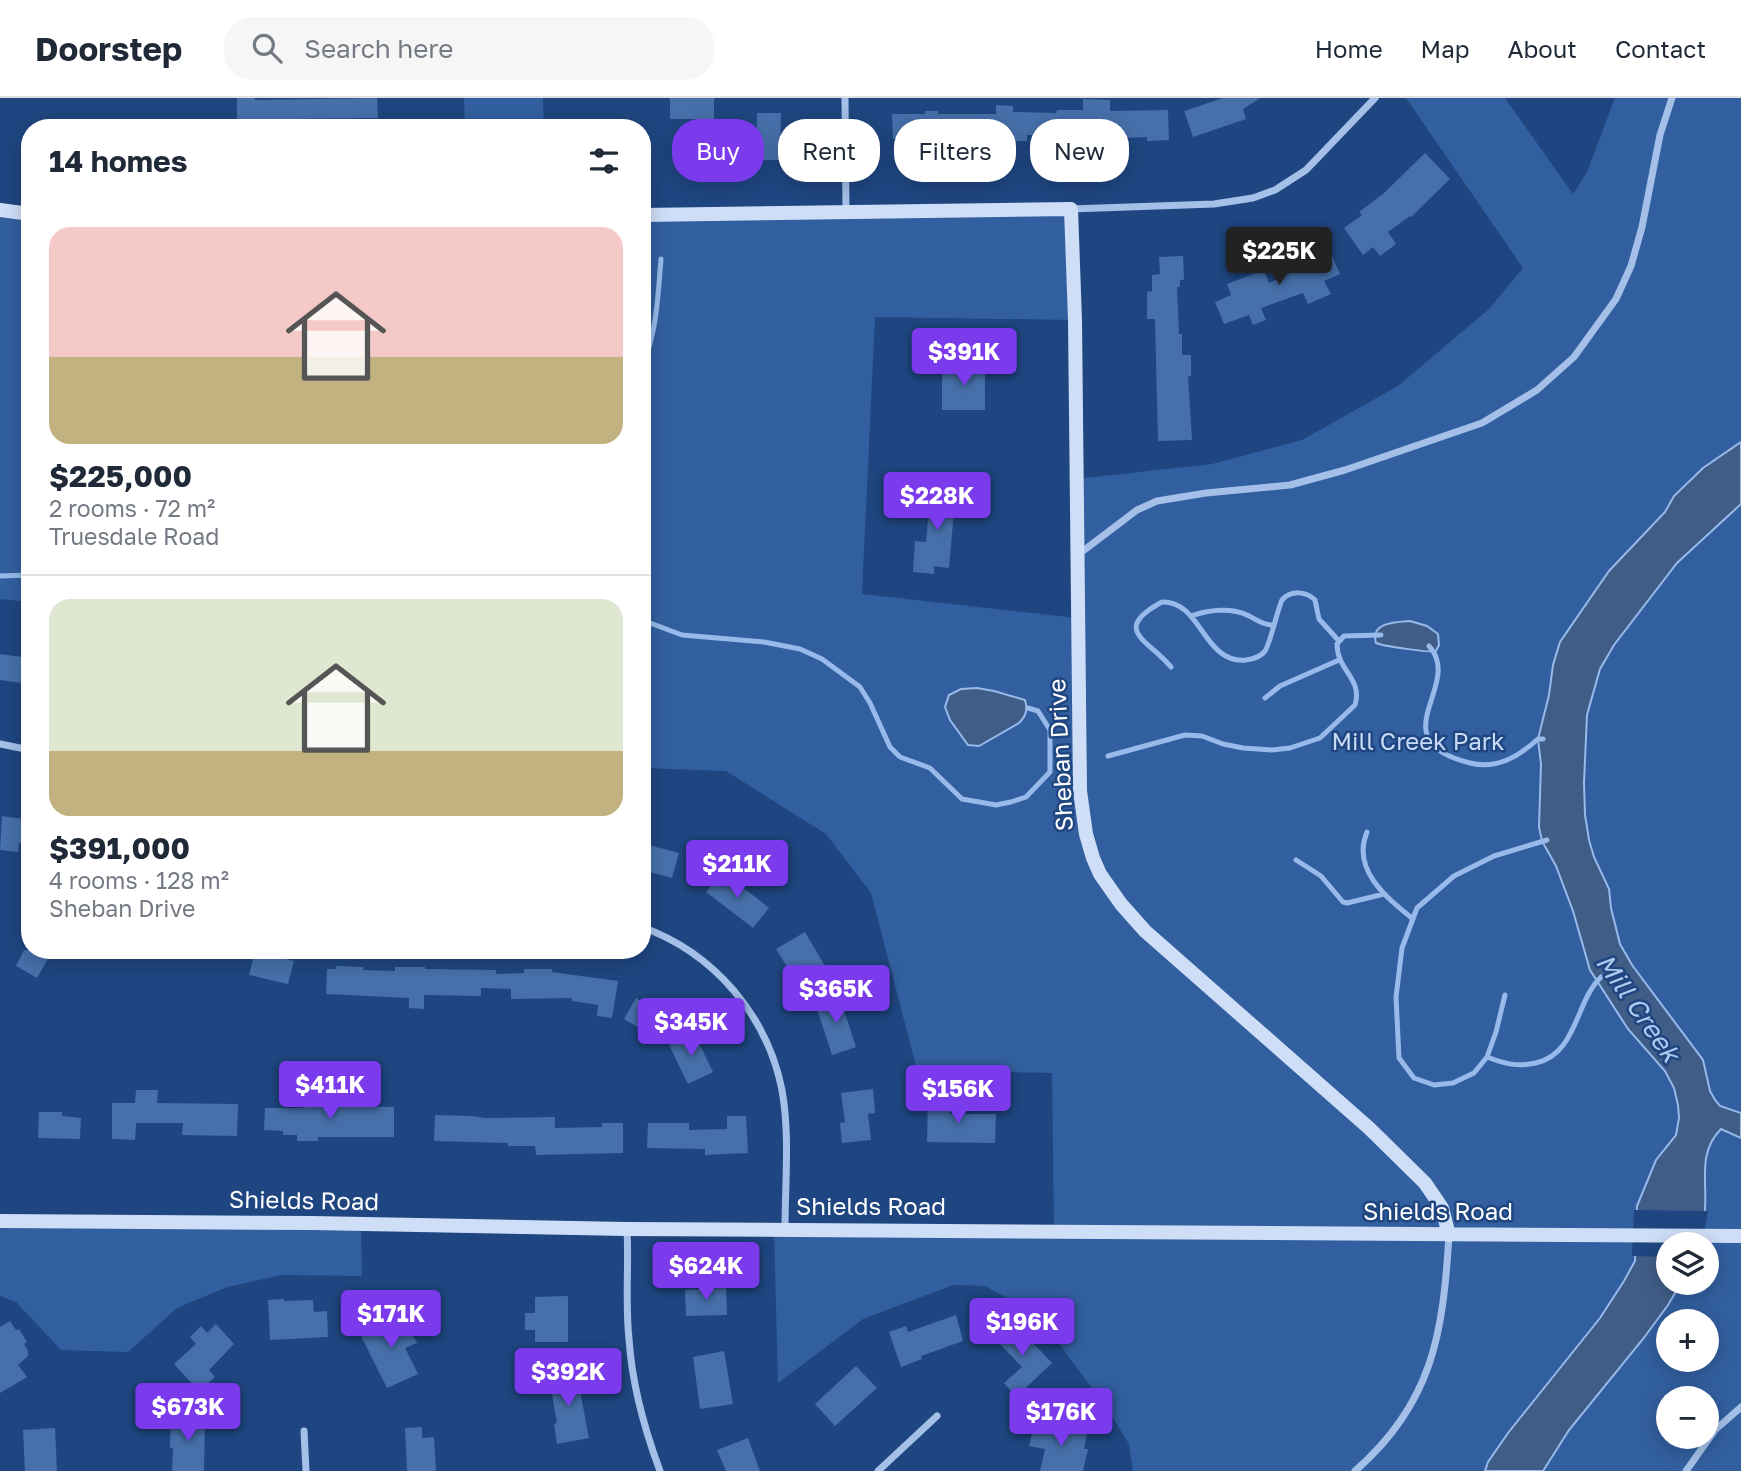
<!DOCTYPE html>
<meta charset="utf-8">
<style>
:root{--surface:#fff;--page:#f6f6f7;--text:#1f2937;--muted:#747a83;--line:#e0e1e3;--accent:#7c3aed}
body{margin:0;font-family:"Golos Text",sans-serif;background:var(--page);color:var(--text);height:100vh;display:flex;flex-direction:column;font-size:26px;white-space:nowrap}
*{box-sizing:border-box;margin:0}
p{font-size:23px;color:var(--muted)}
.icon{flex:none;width:38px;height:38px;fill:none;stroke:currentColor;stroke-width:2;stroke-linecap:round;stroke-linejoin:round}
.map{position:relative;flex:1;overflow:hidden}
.drawer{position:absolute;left:21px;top:21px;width:630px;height:840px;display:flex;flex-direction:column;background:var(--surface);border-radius:28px;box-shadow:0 4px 18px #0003}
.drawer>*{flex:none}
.top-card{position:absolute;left:672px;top:21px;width:665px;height:63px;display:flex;gap:14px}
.controls{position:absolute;left:1656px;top:1134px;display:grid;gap:14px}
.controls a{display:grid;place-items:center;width:63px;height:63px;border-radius:50%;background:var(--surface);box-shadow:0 4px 18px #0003;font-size:35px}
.price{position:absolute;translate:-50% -60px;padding:0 16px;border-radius:7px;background:var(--accent);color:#fff;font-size:23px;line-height:46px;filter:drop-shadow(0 2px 4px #0008)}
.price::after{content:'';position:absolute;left:50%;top:42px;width:21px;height:16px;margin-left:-10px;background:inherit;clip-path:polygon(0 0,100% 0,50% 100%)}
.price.on{background:#222;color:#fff}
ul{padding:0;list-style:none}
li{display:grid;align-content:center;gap:14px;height:371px;padding:0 28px}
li+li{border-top:2px solid var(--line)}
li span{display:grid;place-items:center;height:217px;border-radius:21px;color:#555}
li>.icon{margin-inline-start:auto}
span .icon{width:126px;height:126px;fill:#fffc;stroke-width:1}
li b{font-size:30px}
h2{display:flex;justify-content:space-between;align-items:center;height:84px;padding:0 28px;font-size:30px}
.pill{padding:0 24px;border-radius:28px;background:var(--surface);box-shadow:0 4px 18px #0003;font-size:24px;line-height:63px}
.pill.on{background:var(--accent);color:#fff}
header{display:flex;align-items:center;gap:42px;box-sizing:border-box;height:98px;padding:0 35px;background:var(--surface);border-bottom:2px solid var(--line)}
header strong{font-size:33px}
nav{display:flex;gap:38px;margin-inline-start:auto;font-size:24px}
.search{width:490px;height:63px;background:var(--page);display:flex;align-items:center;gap:18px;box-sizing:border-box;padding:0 24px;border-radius:28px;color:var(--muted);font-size:26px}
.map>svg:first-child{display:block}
</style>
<header>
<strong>Doorstep</strong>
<div class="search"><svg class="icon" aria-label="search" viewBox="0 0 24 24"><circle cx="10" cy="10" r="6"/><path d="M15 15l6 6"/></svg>Search here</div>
<nav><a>Home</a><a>Map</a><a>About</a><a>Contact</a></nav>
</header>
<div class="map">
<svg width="1741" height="1373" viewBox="0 0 1741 1373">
<rect width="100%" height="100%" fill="#1f4680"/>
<path fill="#325f9f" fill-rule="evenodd" d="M464,0H543L544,30H465Z
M1406,0H1505L1573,96L1587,74L1615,0H1741V1373H1133L1129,1346L1108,1312L1055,1240L1020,1207L985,1188L953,1187L863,1221L778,1285L774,1131L1054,1133L1052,975L917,972L871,795L826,736L726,673L642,670V117L1071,111L1075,222L875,219L862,496L1077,520L1076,381L1212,366L1302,342L1398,288L1489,211L1523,170ZM994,593L1025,602L1019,625L1004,632L960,638L945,609ZM1668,1146H1706V1185H1668ZM1668,1223H1706V1262H1668ZM1668,1300H1706V1339H1668Z
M0,112L30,116V504L0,501Z
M0,1123L361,1126L362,1178L282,1177L227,1189L177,1210L128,1254L61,1252L16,1204L0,1198Z"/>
<path fill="#405d88" stroke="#97baea" stroke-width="2" d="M1741,344V406L1677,465L1614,547L1600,571L1587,617L1584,685L1585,717L1589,742L1594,759L1609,791L1611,810L1620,846L1632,867L1703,962L1710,993L1715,1002L1720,1008L1741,1015V1040L1721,1031C1698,1054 1707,1082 1705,1110C1705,1119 1703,1129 1701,1138L1636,1137L1637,1108L1656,1062L1676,1037L1679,1020L1678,1007L1674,990L1665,973L1628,931L1590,872L1573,813L1556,768L1542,743L1539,729L1541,666L1538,641L1549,597L1553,567L1560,544L1609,473L1665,414L1674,398L1703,370Z
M1410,523L1427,528L1438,536L1439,547L1436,553C1430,555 1383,548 1376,545C1370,524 1396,524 1410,523Z
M977,590L994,593L1025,602C1028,612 1026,618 1019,625L979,648L968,647L950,622L945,609L949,597L961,591Z
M1636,1139L1668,1146V1185H1681L1668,1207L1643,1241L1569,1332L1543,1373H1485L1488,1364L1508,1335L1600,1220L1624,1183L1635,1163Z"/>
<path fill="#1f4680" d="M1634,1112L1708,1113L1702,1146H1668V1159L1632,1158Z"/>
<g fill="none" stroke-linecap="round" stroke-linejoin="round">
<path stroke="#97baea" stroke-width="5" d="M642,268C657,235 658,196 661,161
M0,478L30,477
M1191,518C1208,512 1230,509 1247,517C1256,521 1262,527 1273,527
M642,522L682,537L764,544L800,551L822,561L860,589L870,605L890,649L900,659L930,670L962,701L996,707L1011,704L1026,699L1050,674V632L1038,613L1028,610
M1429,548C1465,587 1377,642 1470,665C1497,672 1519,658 1538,641H1543
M1171,569C1149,542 1110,532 1162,504C1202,503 1203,566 1246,562C1253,561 1261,559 1265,553C1270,546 1277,513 1282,502C1291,492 1306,493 1315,502L1319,521L1339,543
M1265,600L1280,588L1339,562
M1108,658L1185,637L1202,638L1223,646L1243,650L1272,652L1290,650L1320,640L1355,607C1363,580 1337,573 1337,546L1344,538L1381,537
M1367,734C1351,772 1387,800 1413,821
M1296,762L1321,778L1343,804L1347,805L1384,796
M1505,897L1496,934L1487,959L1474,975L1453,985L1434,987L1414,980L1399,960L1396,899L1402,850L1417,810L1454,778L1494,758L1547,742
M1487,959C1505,966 1517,969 1536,965C1577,956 1575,904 1601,879"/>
</g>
<path fill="#4770aa" d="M237,0H255V2L377,0L378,20L295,21V30H237Z
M670,0H714V21H670Z
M1223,0H1260L1243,11L1246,21L1193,39L1184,13Z
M1083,1L1110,2V13L1168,12L1169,42L1147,43V39L1123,40V34H1079V45L1056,44V38L1027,37V43H923V40L893,41L892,16H925V13H938V16H996V7L1013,8V14L1056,15L1057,12H1083Z
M757,15H781L780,62H756Z
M1425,55L1450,81L1411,119L1410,118L1388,134L1396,146L1380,158L1373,149L1363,157L1344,130L1362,117L1359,114L1383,96Z
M1327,147L1340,176L1324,183L1331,196L1308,206L1303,195L1261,210L1266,222L1253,227L1249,217L1224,226L1215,204L1231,197L1227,186L1264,172L1269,185L1293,174L1289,164Z
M1183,158L1184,182H1180V189H1177L1179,236H1182V257H1191V278H1188L1192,342L1158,343L1155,221H1147V194L1152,193V177L1160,176L1159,159Z
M942,269H985V312H942Z
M931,387L956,390L949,470L934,468V476L913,474L915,443L926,444Z
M0,556L30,560V586L0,582Z
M2,718L30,722V746L19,745L18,754L0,752Z
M645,746L679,755L672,780L642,772Z
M722,773L769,810L753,830L706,794Z
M805,834L828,873L807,885L799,872L792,877L776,851Z
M24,852H53L37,880L16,868Z
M255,853L294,863L288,886L249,877Z
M336,868L364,869L363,872L395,873V869H425V871L496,872V876L524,875V871H552V874L618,883L612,920L597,918L598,907L572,903V900L511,901V891L481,890V898L424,897V911L409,910V900L326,896L327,871H336Z
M839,897L856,949L832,957L815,905Z
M636,900L673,921L660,942L624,921Z
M694,935L713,974L688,986L669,947Z
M873,991L875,1015L868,1016L871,1042L842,1045L840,1025L845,1024L841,995Z
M136,992H158L157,1005L238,1006L237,1038L182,1037L183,1025H136L135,1042L112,1041V1005H135Z
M303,994H319V1008L394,1009V1039H318V1043H297V1037H283V1033L264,1032L265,1010H303Z
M928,1000H950V1016H996L995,1045L927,1044Z
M39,1014H62V1018L81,1020L80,1041L38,1040Z
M435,1017L471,1018L485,1020L555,1019V1030L602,1029V1025H623V1055L536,1057L535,1048H508V1045L434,1043Z
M727,1018H746L748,1055L705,1057V1051L647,1050L648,1025H689V1032L727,1031Z
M726,1190L727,1217L686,1218L685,1192Z
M568,1198V1244H535V1232H525V1215H535V1199Z
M284,1201V1203L313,1202L314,1214L327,1213L328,1239L270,1242L268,1202Z
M402,1215L417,1245L405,1250L418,1276L387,1290L360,1236Z
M956,1217L963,1243L921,1258L922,1261L901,1269L889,1234L906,1228L908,1234Z
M10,1223L16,1232L19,1231L27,1244L24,1246L28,1253V1258L18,1267L27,1279L0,1295V1229Z
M1013,1224L1052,1265L1016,1299L1004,1285L1022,1269L995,1241Z
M216,1226L234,1246L209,1272L215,1279L199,1293L174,1266L196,1246L190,1239L201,1228L207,1235Z
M724,1253L733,1306L700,1311L693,1259Z
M856,1268L877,1290L835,1328L815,1306Z
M562,1271L563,1280L577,1277L589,1340L557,1346L554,1326L557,1325L548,1274Z
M171,1317H205L204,1373H172L173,1350H170Z
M1034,1327L1066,1334L1067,1327L1088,1332L1084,1351H1088L1083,1373H1040L1045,1351L1029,1348Z
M422,1329V1340L434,1339L436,1373H407L405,1330Z
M55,1330L57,1373H25L23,1332Z
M748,1340L760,1373H726L717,1352Z"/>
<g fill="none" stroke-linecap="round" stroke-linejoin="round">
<path stroke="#a4c0e8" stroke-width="7" d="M845,0L846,113
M1071,111L1214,106L1253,100L1275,92L1306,72L1375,0
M1079,456L1137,412L1157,403L1206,395L1290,387L1345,372L1482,325L1537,292L1574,259L1616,201L1631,168L1642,129L1660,37L1672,0
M0,646L30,652
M642,829C714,855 767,917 782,992C790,1037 785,1086 785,1131
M627,1131C629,1168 625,1204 629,1241C632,1287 644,1330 660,1373
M304,1333L306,1373
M878,1373L937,1318
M1355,1373C1433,1305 1443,1235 1449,1137
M1686,1373L1715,1332L1741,1309"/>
<path stroke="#cedef7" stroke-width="14" d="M0,112L30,116
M642,117L1071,111L1075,222L1080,693L1086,736L1093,760L1100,776L1121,806L1145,833L1369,1030L1425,1085L1442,1110L1449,1137
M0,1123L312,1125L627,1131L1741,1138"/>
</g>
<g text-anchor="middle" stroke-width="5" stroke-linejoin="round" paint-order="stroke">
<g font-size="24" fill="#c8dbf6" stroke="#1f4680">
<text x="1418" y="652">Mill Creek Park</text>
</g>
<g font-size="24" fill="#fff" stroke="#1f4680">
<text transform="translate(1061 657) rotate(-93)" y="8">Sheban Drive</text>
<text transform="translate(304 1103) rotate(1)" y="8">Shields Road</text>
<text x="871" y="1117">Shields Road</text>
<text x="1438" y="1122">Shields Road</text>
</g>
<g font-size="26" font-style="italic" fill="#afcaf0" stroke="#1f4680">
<text transform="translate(1638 910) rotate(55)" y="9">Mill Creek</text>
</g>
</g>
</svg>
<div class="controls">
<a><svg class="icon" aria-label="layers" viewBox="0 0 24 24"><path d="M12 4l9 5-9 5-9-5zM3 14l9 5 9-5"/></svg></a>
<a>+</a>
<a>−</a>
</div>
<b class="price on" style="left:1279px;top:189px">$225K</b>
<b class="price" style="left:964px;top:290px">$391K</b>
<b class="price" style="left:937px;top:434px">$228K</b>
<b class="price" style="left:737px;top:802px">$211K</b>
<b class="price" style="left:836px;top:927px">$365K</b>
<b class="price" style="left:691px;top:960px">$345K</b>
<b class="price" style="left:330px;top:1023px">$411K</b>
<b class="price" style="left:958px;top:1027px">$156K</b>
<b class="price" style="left:706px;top:1204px">$624K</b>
<b class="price" style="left:391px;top:1252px">$171K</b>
<b class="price" style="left:1022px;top:1260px">$196K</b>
<b class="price" style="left:568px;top:1310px">$392K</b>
<b class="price" style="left:188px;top:1345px">$673K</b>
<b class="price" style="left:1061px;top:1350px">$176K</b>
<div class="top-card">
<a class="pill on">Buy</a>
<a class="pill">Rent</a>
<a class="pill">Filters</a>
<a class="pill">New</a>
</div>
<section class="drawer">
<h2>14 homes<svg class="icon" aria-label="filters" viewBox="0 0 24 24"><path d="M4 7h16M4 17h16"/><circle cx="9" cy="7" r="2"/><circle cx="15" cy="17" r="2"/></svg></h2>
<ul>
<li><span style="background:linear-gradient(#f6c9c9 60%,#c2b280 0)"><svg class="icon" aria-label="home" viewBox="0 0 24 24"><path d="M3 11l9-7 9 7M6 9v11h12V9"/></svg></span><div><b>$225,000</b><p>2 rooms · 72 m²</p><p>Truesdale Road</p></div></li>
<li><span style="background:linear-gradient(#dfe7d0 70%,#c2b280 0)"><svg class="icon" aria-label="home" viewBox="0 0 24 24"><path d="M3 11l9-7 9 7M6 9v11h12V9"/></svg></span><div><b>$391,000</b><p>4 rooms · 128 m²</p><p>Sheban Drive</p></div></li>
</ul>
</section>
</div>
